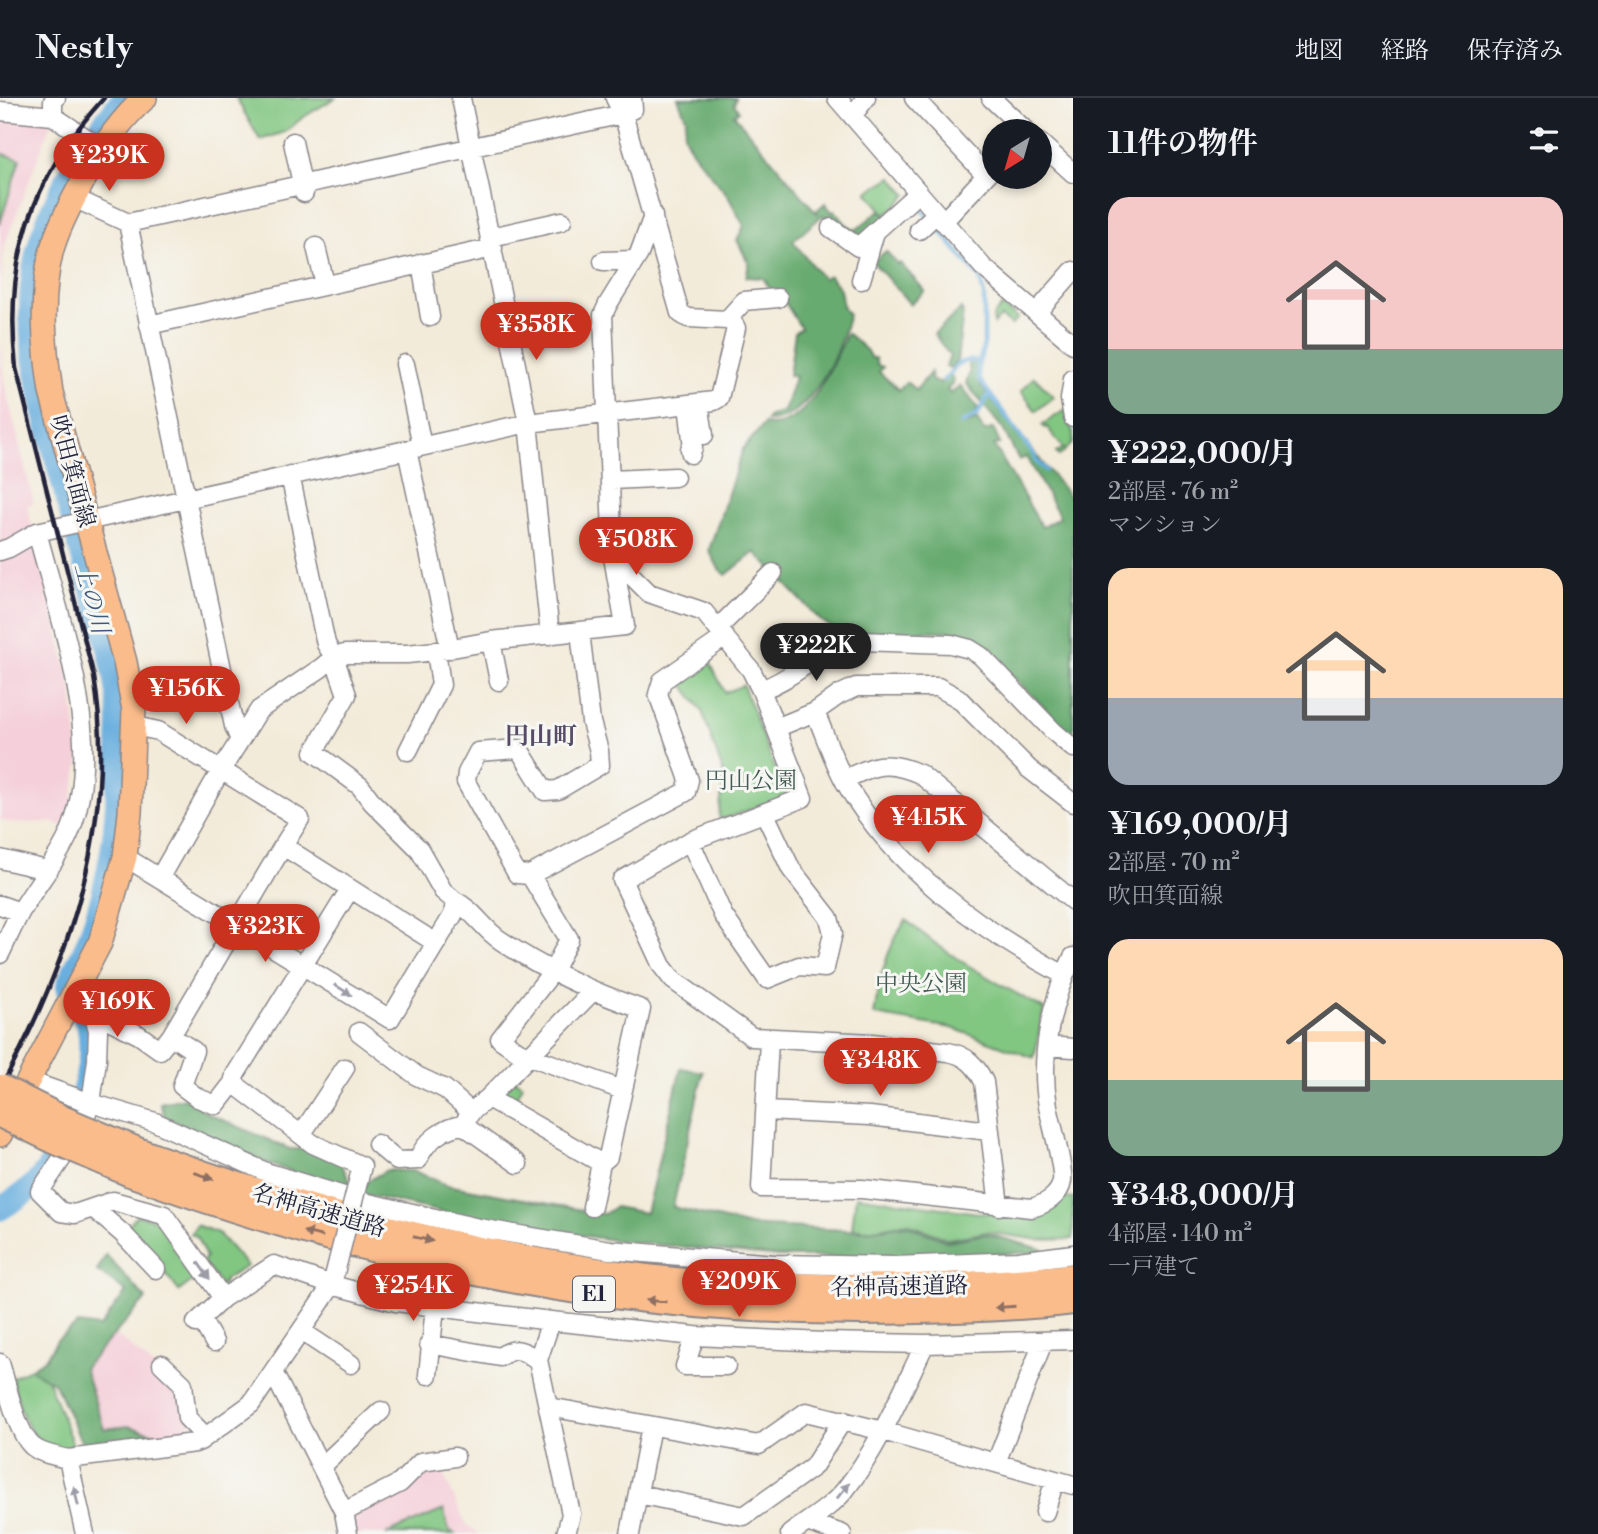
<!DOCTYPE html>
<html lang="ja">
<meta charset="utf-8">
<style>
:root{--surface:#171b24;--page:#20242c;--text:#f1f3f6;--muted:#9ea1a6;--line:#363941;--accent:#c8321e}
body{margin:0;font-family:"Libre Bodoni","Noto Serif JP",serif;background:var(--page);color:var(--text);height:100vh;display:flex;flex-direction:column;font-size:26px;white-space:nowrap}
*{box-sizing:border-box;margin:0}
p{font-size:23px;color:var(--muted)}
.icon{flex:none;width:38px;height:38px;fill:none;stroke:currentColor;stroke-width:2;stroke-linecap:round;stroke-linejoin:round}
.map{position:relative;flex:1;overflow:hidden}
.panel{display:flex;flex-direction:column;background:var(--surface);width:525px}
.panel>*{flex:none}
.needle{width:46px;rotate:217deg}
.tools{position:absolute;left:982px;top:21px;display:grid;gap:14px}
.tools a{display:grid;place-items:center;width:70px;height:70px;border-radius:50%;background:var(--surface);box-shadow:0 4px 10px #0003;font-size:35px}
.price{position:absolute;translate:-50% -60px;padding:0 16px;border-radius:24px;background:var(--accent);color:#fff;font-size:23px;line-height:46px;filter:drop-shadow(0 2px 4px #0008)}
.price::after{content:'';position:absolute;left:50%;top:42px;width:21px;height:16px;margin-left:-10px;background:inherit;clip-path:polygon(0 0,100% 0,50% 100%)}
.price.current{background:#222;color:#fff}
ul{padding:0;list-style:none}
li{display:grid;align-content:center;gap:14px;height:371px;padding:0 35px}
li span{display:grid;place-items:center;height:217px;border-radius:21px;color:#555}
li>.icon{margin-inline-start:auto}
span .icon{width:126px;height:126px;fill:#fffc;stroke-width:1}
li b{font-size:30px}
h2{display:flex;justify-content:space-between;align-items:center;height:84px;padding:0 35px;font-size:30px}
header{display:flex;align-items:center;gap:42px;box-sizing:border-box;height:98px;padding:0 35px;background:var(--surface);border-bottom:2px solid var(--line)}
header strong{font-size:33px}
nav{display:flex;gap:38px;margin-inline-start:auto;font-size:24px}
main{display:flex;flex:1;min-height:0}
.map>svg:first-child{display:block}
</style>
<header>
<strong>Nestly</strong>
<nav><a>地図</a><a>経路</a><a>保存済み</a></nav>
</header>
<main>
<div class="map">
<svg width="1073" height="1436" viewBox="0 0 1073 1436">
<rect width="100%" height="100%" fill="#f6f6f2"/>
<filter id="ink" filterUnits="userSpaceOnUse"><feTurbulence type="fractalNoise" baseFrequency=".0143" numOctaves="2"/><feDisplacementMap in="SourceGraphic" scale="14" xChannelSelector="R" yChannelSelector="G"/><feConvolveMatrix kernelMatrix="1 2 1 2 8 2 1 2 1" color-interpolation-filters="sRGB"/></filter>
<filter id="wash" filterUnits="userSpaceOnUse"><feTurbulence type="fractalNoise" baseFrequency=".00686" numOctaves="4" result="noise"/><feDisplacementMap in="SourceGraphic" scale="28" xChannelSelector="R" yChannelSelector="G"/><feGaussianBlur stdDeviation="1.57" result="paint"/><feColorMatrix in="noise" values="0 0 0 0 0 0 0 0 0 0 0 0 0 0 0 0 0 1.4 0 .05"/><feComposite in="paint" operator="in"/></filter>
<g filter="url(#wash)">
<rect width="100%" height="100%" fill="#f3ebd9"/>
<path fill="#f5cfd9" d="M0,19L52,23L4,149L0,198Z
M0,238L4,284L34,405L27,407L72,592L79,664L66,729L51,724L15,725L0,722Z
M116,1236L176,1288L195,1336L192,1340L108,1348L82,1268Z
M422,1372L442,1373L466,1426L480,1436H353L351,1423L355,1417Z"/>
<path fill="#81c681" stroke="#52745e" stroke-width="2" d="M236,0H335L302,20L285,34L260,42Z
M0,55L20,61L0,126Z
M892,79L907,97L886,117L867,94Z
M1002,208L1018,220L1012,227L1001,219L994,226L993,219Z
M1034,279L1054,299L1036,313L1021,293Z
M1065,312L1073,335V345L1059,358L1056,355L1063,350L1047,329L1045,330L1042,327Z
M708,560L725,595L743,587L773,666L788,692L785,699L721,722L719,718L724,677L702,613L680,582Z
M906,822C948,859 996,884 1044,911L1034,960L952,930L874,917C879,883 886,851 906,822Z
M513,980L523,987L511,1009L498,997Z
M856,1098L979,1115L1024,1116L1061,1101L1073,1100V1141L1039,1142L987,1134L948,1141L907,1125L866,1132L852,1130Z
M137,1117L163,1124L200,1177L179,1193L154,1161L124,1132Z
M196,1127L218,1135L247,1168L226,1181L221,1188L203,1163L206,1159L196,1138L191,1136Z
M41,1265L75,1352C28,1355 22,1316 12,1280Z
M444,1412L448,1431L455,1436H386Z"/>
<path fill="#68ab6f" stroke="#456655" stroke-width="2" d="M678,0H736L734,6L739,13L734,17L815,113L819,116L816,113L825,105L832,114L835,113L846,126L856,132L880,112L886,119L855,141L823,117L793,143L823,181L829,177L840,191L843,210L849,216C840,252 811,324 766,323L768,319L784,313L795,279L789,277L795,234L801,230L778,193L772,194L763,180L746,179L749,166L737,142L744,128L728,98L692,53L684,37L686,20Z
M886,153L898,167L900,165L925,193L910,206L873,164Z
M961,211L963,215L957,263L950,270L946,268L950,258L934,236Z
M847,235L866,252L871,260H875L877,267L883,269L879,274L899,292L906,284L916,292L931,274L932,283L940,285L950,276L954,284L947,292L951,296L960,287L978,310L975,316L961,326L963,327L977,321L983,332L987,333L993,330L1000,346L994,347L1042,429L1060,419L1026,359L1019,362L1003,331L966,285L970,274L968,264L978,265L976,270L981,288L1073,403V638L977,543L949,533L839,534L820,522L755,454L726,477L719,471L709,452L743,351L764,326C807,335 833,265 847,235Z
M681,970L703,974L673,1109L745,1127L866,1133L907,1127L947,1143L987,1136L1042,1151L1043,1154L926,1159H779L613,1142L481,1123L362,1096L366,1084L387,1072L414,1073L447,1087L604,1116L615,1109L646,1115Z
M185,1000L209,1016L290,1051H308L340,1064L350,1082L347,1091L268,1066L165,1019L160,1005Z
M106,1157L146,1201L84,1270L104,1331L128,1328L162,1338V1344L95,1352L81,1343L55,1286L30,1271L45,1261L57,1242L78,1226L100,1229L126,1194L97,1173Z"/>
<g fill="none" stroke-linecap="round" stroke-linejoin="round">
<path stroke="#67aede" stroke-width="4.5" d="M917,106L928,119
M936,128L980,180L984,198V246L978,269L979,281L1034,357L1036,363L1046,372
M944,282C956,270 957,259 979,264
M962,325L977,317L989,297"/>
<path stroke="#67aede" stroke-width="24" d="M0,1111C13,1102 29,1094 39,1082C68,1051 97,974 89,931C86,915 70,903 68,888C73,873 82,859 88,844C112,780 118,726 119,658C119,641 121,622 119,605C115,563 101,522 89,482C79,446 70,410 60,374C42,307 22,237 35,166C47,104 85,47 124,0"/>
</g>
</g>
<g filter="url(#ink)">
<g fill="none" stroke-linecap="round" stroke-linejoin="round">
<g stroke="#8a868a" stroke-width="21">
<path id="minor" d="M461,0L528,325L550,537
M837,0L983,169L1073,246
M914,0L986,77
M991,0L1026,33
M0,13L53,18L101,50
M53,18V3L56,0
M852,18L866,0
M293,44L304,95
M1040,45L1073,75
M74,100L128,125L623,16L633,11L632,0
M943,124L993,70
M128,125L234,628L240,642
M831,130L858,149L918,95
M919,132L936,116
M491,139L562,123
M316,149L325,186
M603,163L635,162
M421,165L430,219
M861,182L875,134
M1037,214L1073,173
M727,222L744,203L778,200
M149,227L493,150
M405,266L422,348
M1073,281L1070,301L1073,320
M699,305L704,337
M688,306L693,350L690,351L691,356
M407,352L450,551
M611,382L675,379
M0,453L9,450L37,434
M613,459L649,495L704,514L751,572L761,592C800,578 817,550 859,543L951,546L970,551L981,558L1053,633L1073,650
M718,530L773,475
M580,534L591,624L599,653L600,667L558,692L545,693L519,651L478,654L467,675L466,684L517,776L530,777L686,694L689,682L658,596L662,583L725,539
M491,543L499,583
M761,592L803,700L690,743L622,782L662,868L673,882L752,939L872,945L948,954C966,957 976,967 984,984L999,1108
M815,614C825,637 833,662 845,684C895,771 978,830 1064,877
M135,628L158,633L300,721L283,748L436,845
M776,630L815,614L839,597L856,589H938L958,600L1029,671L1073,705
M408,653L441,587L436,553
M844,682C874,666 888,662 920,676L1073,803
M690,743L723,817L767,881L799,868L825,870L833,835L829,820L791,771L765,716
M125,759L390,921L453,817L455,803L443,793L419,751L373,705L360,688L314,654L347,597L334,559L326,546L290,377
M0,761L47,772
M530,777L569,841L553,873L500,941L519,954L622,992
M160,779L221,672L259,612L321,570L334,559L345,556H407L436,553L491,543L625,528L613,459L603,217L608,206L639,156L653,118
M455,803C474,812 483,831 500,842C544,872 592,894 641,911L608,1059L601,1065L488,1000
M0,807L20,814
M0,856C7,842 13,827 21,813C36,787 57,763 69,736C107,647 60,523 37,434L528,325L714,303L719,300L736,230L733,225L727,222L688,220L680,215L623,16L615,0
M78,890L93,914L98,932L97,962L91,1005L77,1038L40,1093L61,1114L75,1116L113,1103L164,1117L223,1200L274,1167L332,1187L396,1204L551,1223L695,1238L824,1244L925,1246L1073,1242
M93,914L139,937L160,952L171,938L194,953L182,988L198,1000L216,1007L233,985L313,1046L362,1068L359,1080
M359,934L417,978L445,991L471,1014
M171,938L283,748
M769,942L761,1090L862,1091L1031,1110C1044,1107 1060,1098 1062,1083C1064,1068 1051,1025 1048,1008C1039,959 1051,903 1073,859
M1048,948L1073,950
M29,983L91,1005L155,1024L266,1074L364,1104L479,1130L610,1152L775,1166L895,1168L1018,1163L1073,1156
M233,985L235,977L350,791
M766,1013L870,1018L989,1033
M463,1027L518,1066
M301,1037L345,970
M377,1046L397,1063L418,1062C424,1044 444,1029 463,1027L471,1014L488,1000L592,894
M592,1109L601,1065
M93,1110L123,1136L156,1171
M201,1221L214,1244
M551,1223L538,1262L571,1416L566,1436
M196,1225L223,1200
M301,1233L351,1266
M695,1238L685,1268H726
M429,1246L500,1259C516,1247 523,1253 538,1262
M0,1265C7,1287 16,1333 32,1348C41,1356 56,1358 68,1361L195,1345L200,1343L251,1306L320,1205L332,1187L334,1178
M162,1266L183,1286L187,1320L205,1338
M273,1274L344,1414L348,1436
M428,1277L435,1209
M549,1309L759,1347L806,1314L883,1333L1073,1387
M68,1361L85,1436
M996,1365L1043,1244
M321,1369L381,1313
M638,1396L744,1418L813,1369L843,1322
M344,1414L400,1385L421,1364L455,1359
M1045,1414L1055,1382
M807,1424L842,1436
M630,1436L651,1328
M790,1436C809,1422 830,1410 845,1392C879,1349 901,1295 925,1246"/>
</g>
<g stroke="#8a868a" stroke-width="26">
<path id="major" d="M0,1037L100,845L125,759L130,715L134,612L125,564L51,294C44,248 40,201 51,155C57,130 74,99 87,76C103,47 120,22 145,0"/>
</g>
<g stroke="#8a868a" stroke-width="30">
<path id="highway" d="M140,1054C320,1120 503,1166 693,1185C725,1188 757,1187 788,1188C884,1192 978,1189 1073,1179
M130,1075C388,1169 644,1221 919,1212C971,1211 1022,1209 1073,1203"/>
</g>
<use href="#minor" stroke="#fff" stroke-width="18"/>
<use href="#major" stroke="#fabc8b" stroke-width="23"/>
<use href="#highway" stroke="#fabc8b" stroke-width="26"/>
<path stroke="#22223b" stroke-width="4.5" d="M0,991C69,865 118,723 94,579L16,270C4,162 31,80 104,0"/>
<g stroke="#8a868a" stroke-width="21" stroke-linecap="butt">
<path id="minor-bridge" d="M335,1175L359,1080"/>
</g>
<g stroke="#8a868a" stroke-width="30" stroke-linecap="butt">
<path id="highway-bridge" d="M0,990L62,1021L140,1054
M0,1016L54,1042L130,1075"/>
</g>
<use href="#minor-bridge" stroke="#fff" stroke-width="18"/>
<use href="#highway-bridge" stroke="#fabc8b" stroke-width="26"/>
</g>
<defs><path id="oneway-solid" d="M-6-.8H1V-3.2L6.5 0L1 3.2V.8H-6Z" transform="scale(1.75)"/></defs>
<g fill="#9c9ca7">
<use href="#oneway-solid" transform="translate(343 892) rotate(32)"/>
<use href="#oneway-solid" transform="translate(204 1173) rotate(55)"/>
<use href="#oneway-solid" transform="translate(843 1393) rotate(-50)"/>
<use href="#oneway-solid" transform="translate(76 1398) rotate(-103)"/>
</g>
<g fill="#8e6f63">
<use href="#oneway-solid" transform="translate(204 1078) rotate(20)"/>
<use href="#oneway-solid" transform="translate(313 1136) rotate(-165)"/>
<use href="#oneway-solid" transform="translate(423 1141) rotate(13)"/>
<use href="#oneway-solid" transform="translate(656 1203) rotate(-175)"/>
<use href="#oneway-solid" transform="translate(1005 1209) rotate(176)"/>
</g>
</g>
<g text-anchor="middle" stroke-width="6" stroke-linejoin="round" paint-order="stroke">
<rect fill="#f6f6f2" stroke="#626272" stroke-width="2" x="573" y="1178.5" width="42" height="35" rx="5"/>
<g font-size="21" font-weight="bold" fill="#22223b">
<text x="594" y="1203">E1</text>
</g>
<g font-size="23" fill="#22223b" stroke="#f6f6f2">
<text transform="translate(73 373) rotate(75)" y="8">吹田箕面線</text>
<text transform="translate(319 1112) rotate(16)" y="8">名神高速道路</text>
<text transform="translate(899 1188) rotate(-1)" y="8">名神高速道路</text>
</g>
<g font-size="23" fill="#435b54" stroke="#f6f6f2">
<text x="751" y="690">円山公園</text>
<text x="921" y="893">中央公園</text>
</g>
<g font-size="24" font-style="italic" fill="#3e5a7c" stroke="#f6f6f2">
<text transform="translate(92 500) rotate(75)" y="8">上の川</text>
</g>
<g font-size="24" font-weight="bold" fill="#574c68" stroke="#f6f6f2">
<text x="541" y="646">円山町</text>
</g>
</g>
</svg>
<div class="tools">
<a><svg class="needle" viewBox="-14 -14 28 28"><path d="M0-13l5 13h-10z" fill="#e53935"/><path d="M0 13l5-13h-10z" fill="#9ea1a6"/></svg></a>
</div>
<b class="price" style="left:109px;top:95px">¥239K</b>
<b class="price" style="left:536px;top:264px">¥358K</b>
<b class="price" style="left:636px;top:479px">¥508K</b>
<b class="price current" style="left:816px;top:585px">¥222K</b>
<b class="price" style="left:186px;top:628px">¥156K</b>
<b class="price" style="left:928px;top:757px">¥415K</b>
<b class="price" style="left:265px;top:866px">¥323K</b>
<b class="price" style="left:117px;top:941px">¥169K</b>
<b class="price" style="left:880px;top:1000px">¥348K</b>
<b class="price" style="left:739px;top:1221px">¥209K</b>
<b class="price" style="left:413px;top:1225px">¥254K</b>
</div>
<section class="panel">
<h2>11件の物件<svg class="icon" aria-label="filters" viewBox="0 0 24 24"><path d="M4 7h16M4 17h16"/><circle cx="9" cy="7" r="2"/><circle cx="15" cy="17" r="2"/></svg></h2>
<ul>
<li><span style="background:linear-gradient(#f6c9c9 70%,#7fa58c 0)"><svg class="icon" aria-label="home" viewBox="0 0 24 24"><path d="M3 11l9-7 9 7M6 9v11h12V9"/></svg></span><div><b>¥222,000/月</b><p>2部屋 · 76 m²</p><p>マンション</p></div></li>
<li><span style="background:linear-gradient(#ffd9b3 60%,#9aa5b1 0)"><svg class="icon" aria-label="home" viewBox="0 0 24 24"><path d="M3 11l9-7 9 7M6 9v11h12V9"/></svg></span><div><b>¥169,000/月</b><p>2部屋 · 70 m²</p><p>吹田箕面線</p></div></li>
<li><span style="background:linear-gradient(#ffd9b3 65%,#7fa58c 0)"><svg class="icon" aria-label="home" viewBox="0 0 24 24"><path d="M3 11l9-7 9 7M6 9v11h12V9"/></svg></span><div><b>¥348,000/月</b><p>4部屋 · 140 m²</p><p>一戸建て</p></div></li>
</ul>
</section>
</main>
